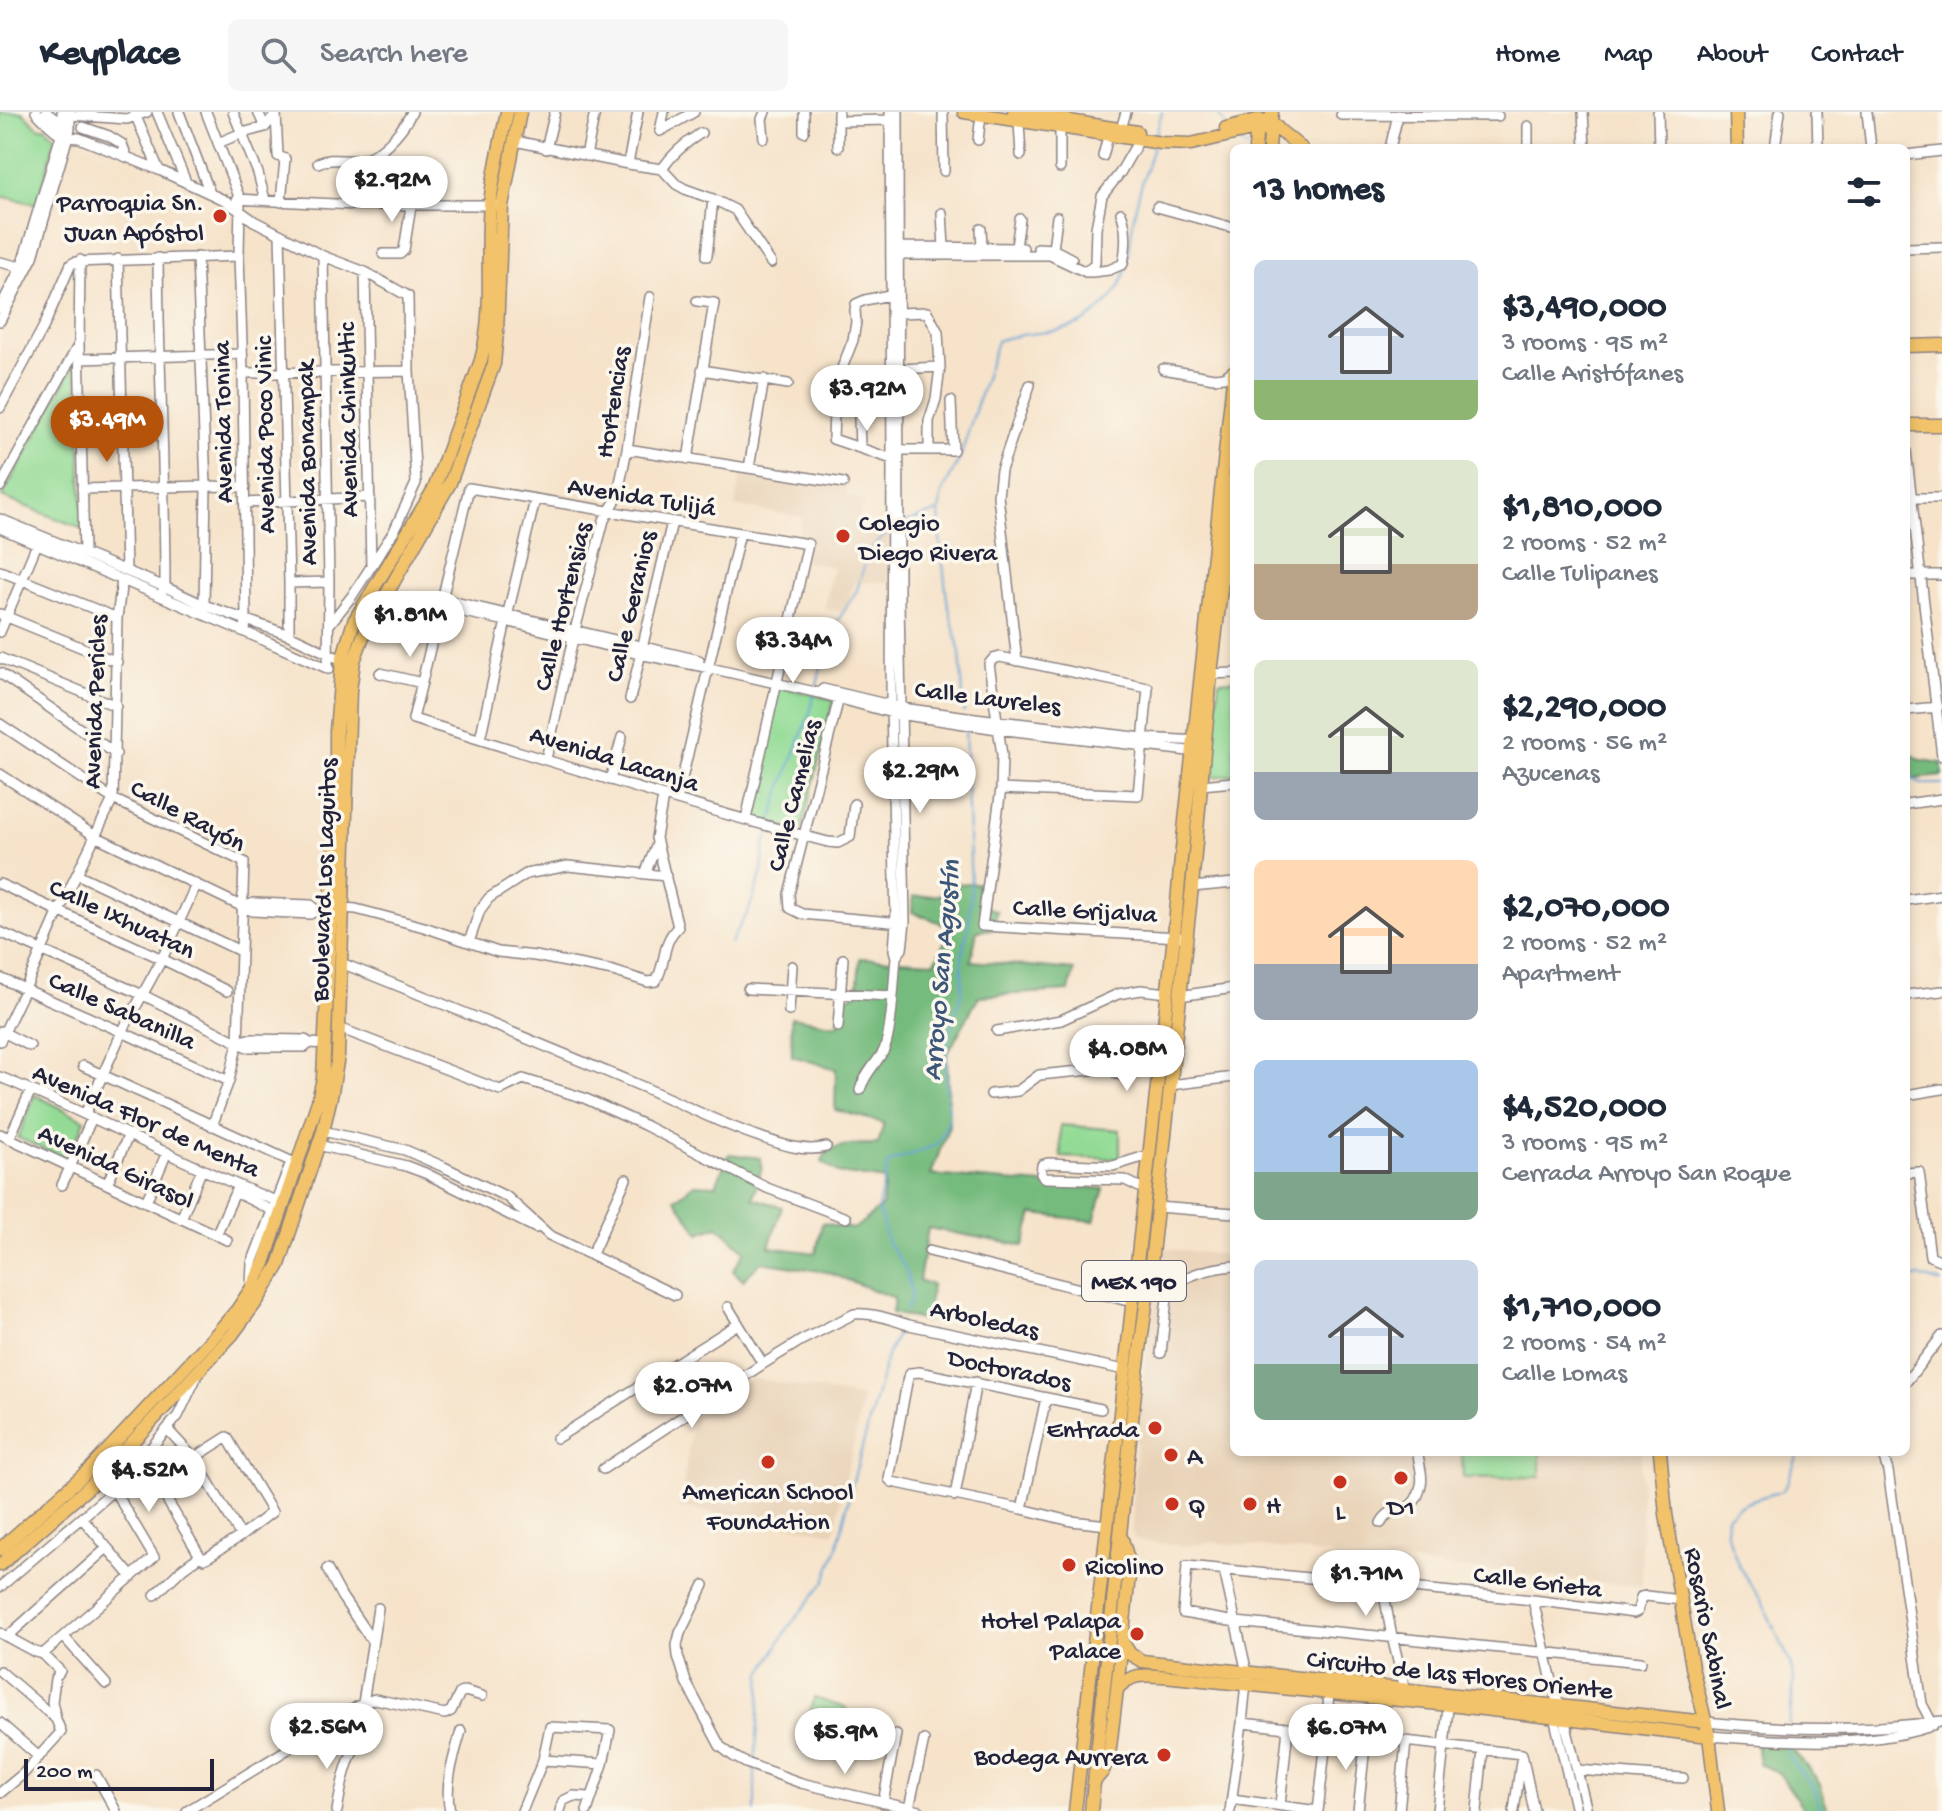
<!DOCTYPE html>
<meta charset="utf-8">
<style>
:root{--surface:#fff;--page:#f6f6f7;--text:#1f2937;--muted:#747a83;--line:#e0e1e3;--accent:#b45309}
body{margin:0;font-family:"Gochi Hand",sans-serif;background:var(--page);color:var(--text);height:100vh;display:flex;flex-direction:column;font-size:30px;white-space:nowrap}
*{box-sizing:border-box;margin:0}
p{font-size:26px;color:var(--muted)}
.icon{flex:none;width:44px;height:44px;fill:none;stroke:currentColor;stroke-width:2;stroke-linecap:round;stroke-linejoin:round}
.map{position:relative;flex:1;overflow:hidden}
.panel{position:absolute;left:1230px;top:32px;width:680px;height:1312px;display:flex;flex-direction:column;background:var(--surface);border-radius:12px;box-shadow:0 4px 12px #0003}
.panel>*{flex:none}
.scale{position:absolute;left:24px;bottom:20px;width:190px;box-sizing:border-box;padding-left:8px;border:4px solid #22223b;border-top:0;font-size:22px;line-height:28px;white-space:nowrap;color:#22223b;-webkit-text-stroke:6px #fbf7ec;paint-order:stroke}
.price{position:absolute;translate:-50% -68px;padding:0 18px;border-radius:28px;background:#fff;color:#222;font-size:26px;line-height:52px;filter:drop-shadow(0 2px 4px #0008)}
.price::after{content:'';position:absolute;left:50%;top:48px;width:24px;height:18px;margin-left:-12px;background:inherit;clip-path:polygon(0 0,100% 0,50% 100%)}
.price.on{background:var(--accent);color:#fff}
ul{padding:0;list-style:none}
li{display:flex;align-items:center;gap:24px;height:200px;padding:0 24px}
li span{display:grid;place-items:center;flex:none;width:224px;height:160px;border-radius:12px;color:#555}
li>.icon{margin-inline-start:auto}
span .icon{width:96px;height:96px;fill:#fffc;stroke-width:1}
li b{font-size:34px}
h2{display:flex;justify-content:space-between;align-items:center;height:96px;padding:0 24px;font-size:34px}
header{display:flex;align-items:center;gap:48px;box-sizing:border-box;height:112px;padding:0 40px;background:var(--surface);border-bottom:2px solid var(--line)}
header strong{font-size:38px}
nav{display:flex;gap:44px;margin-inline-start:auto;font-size:28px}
.search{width:560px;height:72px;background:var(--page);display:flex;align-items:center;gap:20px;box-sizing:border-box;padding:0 28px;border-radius:12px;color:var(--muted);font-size:30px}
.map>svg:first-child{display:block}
</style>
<header>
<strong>Keyplace</strong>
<div class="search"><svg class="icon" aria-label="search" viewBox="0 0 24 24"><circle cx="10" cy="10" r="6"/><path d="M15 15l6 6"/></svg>Search here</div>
<nav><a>Home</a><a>Map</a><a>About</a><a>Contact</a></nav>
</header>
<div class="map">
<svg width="1942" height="1699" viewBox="0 0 1942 1699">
<rect width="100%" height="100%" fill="#fbf7ec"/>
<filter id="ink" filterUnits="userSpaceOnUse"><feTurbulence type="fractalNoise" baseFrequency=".0125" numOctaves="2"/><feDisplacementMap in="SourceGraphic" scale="16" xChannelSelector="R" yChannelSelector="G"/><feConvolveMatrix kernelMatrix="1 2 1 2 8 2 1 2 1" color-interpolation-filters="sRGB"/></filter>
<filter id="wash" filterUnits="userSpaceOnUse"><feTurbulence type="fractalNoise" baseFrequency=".006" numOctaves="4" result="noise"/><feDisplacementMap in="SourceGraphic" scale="32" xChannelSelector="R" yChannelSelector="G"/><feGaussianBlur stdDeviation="1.8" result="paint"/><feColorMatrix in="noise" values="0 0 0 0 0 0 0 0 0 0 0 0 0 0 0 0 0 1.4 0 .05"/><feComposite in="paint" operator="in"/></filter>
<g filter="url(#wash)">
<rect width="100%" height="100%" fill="#f6e3ca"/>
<path fill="#e9d3b8" d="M742,356L845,372L848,384L865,389L856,412L888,418L889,470H854L846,501L824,497L833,455L804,449L808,432L797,429L802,405L735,394Z
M1161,1136L1234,1144V1340H1641L1642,1475L1212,1430L1186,1434L1139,1429L1134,1425L1132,1420L1137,1313Z
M752,1266L863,1286L834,1421L680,1395L693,1306Z"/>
<path fill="#93db95" stroke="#5a7e68" stroke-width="2" d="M0,0H22L39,16L45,15L56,25L37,92L0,84Z
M77,248L83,417L2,385Z
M1234,568V663L1209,665L1219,569Z
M778,574L834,588L801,720L752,706Z
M1118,926L1147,927V950L1135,951L1132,945H1118Z
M35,983L85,1008L68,1048L18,1026Z
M1060,1013L1120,1018V1047L1061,1045Z
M1462,1340H1540V1365L1463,1366Z
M814,1586L846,1596L831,1646L799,1636Z"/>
<path fill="#76bb7e" stroke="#4c6e5c" stroke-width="2" d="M1906,639L1921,648L1942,651V664L1906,668Z
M978,771L979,792L997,799L992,817L977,819L971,849L1074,858L1069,879L979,884L947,943L949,1013L931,1063L1104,1077L1094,1109L1033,1102L1024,1134L928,1116L919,1168L932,1173L926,1209L892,1201L894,1186L827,1160L761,1150L743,1168L733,1159L745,1139L718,1114L699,1121L675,1087L694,1072L716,1073L729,1042L760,1046L762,1055L753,1086L782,1095L769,1135L816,1141L822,1111L854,1117L882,1094L885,1068L838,1061L822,1050C827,1029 860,1033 878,1032L884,1011L835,998L836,957L792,944L791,905L838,913L842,888L857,881L860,846L935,850L952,815L912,800L913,785L940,783L945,772Z
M1756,1631L1791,1636L1817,1667L1821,1675L1827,1699H1805L1779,1661L1759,1651Z"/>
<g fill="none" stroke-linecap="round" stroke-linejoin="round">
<path stroke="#62a3d5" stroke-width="2" d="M1216,0L1225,12
M1156,23L1162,0
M1236,27L1248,36
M904,411L939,399
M816,578L822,550L837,510L857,478L869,438L889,420
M964,600L960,541L947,488L940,426L939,399L942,381L960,346L997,229C1024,218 1056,224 1082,211C1087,209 1092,204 1097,200C1136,170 1126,136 1136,93C1141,73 1148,53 1153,33
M1906,660L1920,672H1942
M771,711L781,677L811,598L814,584
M730,831L749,798L762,760L764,736L770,717
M1906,1168L1919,1164L1942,1171
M906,1199L912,1183L905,1156L888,1131L878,1095L888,1051L936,1033L949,1008L946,966V934L962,881V844L969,811L971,777L965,614
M1789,1612L1794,1569L1790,1550L1761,1488L1739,1455L1726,1418L1727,1404L1738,1395L1755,1387L1782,1379L1786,1374L1799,1340
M1787,1631C1785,1651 1804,1659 1812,1674C1816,1682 1818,1691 1821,1699
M755,1650L762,1561L788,1516L825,1469L838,1433L853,1369L888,1241L899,1218
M755,1699V1656"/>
</g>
</g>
<g filter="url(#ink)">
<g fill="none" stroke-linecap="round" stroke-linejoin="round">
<g stroke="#8c8282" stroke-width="12">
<path id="minor" d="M36,0C50,14 58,26 79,26L159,58L226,89L254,109L323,144L365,160L408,184L409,259L416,371L394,419L352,484L329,513
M46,0L64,14
M134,0L159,58
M157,0L186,70
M179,0L210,81
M206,0L240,87L239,144L243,261L246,507L245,520
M233,0L258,61L265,88
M258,0L265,15
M804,0V20
M838,0V35
M943,0L944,59
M1583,0L1585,36
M1658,0L1659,36
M1817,0L1818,36
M1867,0L1871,36
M276,2L278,44L285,47L281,90
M70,3L127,7L147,0
M1341,3L1498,4
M839,9L890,8
M1019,10L1021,43
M83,15L109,24L122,32L127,45
M1060,16V56
M1121,17L1126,0
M660,19L694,0
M660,19L664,0
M764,26L762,7L765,0
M978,28L981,3
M515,29L628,52L662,57L676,72L685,77L713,87L735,98L771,151
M218,31L242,21L265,15L276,2
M1390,36L1398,3
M1528,36V14
M1775,36L1780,0
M546,37L555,0
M1906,43L1942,39
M586,44L595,0
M1103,44L1108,24
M318,51C330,45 343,49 356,48C379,47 402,19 412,0
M628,52L638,0
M662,57C673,41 685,31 701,21
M237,87L355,93H494
M355,93L360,48
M1157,95L1234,116
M942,101L944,135
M981,117L982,134
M280,122L289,471V523
M899,135L1023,136
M1016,135L1020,107
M1038,136L1053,137L1072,147
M1906,136L1942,135
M1053,137L1057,105
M383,142H400L404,138L411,94
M899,143H1050L1086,160H1092L1109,158L1123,152C1126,136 1128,117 1121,101
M323,144L329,470L328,557
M707,144L713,87
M197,145L206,374L204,493
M158,146C159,256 165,365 165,475L163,478
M118,147L126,458
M80,148L79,232L84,441
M0,150L21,155
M365,160L371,455
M1086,160L1095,151L1096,116L1102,84L1120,61L1139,28
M0,196L21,155L61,23L62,0
M899,201L927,200L938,220L940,255L936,287L929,309V338
M0,209L33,145L70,17V0
M80,247L241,242
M899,257L940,255
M1163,257L1214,266L1224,265L1234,258
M702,258L788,272
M243,261L409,259
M835,274L891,273
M858,274L860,336
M0,296L44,214L71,152L75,150L239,144
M627,337L843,371
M899,338H953L951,289
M1906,339L1942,644
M688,347L714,191L697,189
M892,347L833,327L835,274L853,228L856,210L855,198L856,192L865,188L894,182
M749,356L764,267
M0,375L79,232
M82,377L206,374L245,375
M1906,386H1942
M245,391L370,385
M0,407L165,475L204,493L289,523L342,548
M0,416L245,520L329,557
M0,459L117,506
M1906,463H1942
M1222,467H1234
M289,471L329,470
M442,487L699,548
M440,495L506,509L639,542L710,556L819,581L892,601L997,617L1197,640
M0,502L117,550
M0,520L37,432
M0,546L116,594
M1017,549L998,384L1001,358L1030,273
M0,561L116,642
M380,561L422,571
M1211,562L1234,561
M823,577L902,596L975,606L1143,626L1200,629
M840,582L789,782L790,796L802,802L901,811
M630,587L672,410
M1906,598L1938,595
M0,612L113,687L244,750L238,930L229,969L212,1014
M480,627L506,509L535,388
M546,647L575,518L604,408L617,386L627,337L650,185
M0,662L95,724L243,795L252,799L310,802L317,798
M610,668L622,625
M1201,673L1234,670
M1001,677L1138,683L1148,576L1000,545L993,547L989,552L1002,643L1001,677L982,814L1179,825
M677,688L740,421
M1906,692L1942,687
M746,707L808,432L469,376L413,607C551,649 688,694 828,730L838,731L850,725L854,692
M77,762L240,839
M645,762L657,732
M0,772L162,847L227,879
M1192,775L1234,771
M1906,788L1942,783
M243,795L254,791L311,793L317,798H331L343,796L356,797L424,815L498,840L535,844L613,859L648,870L656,869C667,850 661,831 678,815L656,726L663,685
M0,820L143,883L247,935H305L310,931
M469,830L480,798L489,786L526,762L568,754L666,764
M896,845L902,837L905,810L899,489L898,0
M341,851C440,890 538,931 636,972C677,989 717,1011 760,1025C780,1032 805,1041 826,1035
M0,866L122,920L229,969
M748,877L892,884
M1906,883L1942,879
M1179,884L1234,876
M789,899L792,854
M838,915L843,847
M339,916L500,978L523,967L584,986L644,1013L767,1076L846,1106
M1,919L30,934
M997,919L1061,908L1118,882L1141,878L1168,881
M0,929L25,877L59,799L113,687L117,506L122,468
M238,930L248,927L305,928L310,931L325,932
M83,954L297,1052L289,1055L252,1151L251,1174
M1112,956L1117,962L1125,964L1132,961L1135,955
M0,965C94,1003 182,1052 276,1089
M1170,973L1234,965
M860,978C864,963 875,953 883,940C892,924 894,866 896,845L894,838L896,811L891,593L892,347L890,0
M991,982L1018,979L1039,963L1112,956C1120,947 1126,945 1135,955L1160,954
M1906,983L1942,977
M85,1002L122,920L162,847L196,773
M323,1019L405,1038L444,1055L507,1085L549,1123L675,1183
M0,1022L227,1128
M9,1027L31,978
M318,1033L406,1054L425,1061L536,1116
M1906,1061L1919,1060L1930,1144L1942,1149
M107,1072L129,1022
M62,1073L92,1006
M1145,1078L1125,1068L1046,1066L1043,1065L1041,1062L1042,1053L1048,1051L1113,1054L1149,1043
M235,1080L273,1099
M146,1090L167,1040
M1157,1095L1234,1101
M181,1107L202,1057
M216,1123L238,1074
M929,1139L1132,1190
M592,1142L626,1067
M728,1195L763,1252
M1161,1241L1168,1177C1187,1162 1210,1156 1234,1154
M1906,1270L1942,1224
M1101,1297L919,1260L911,1261L908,1265L889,1367L892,1370L1022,1397L1071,1409L1108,1413
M168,1318L194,1346L241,1424
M557,1326L738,1212
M1882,1340L1888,1359L1922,1592L1933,1613
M139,1350L151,1361L200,1444
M603,1357L763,1252L802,1228L854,1202C872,1200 892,1208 909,1213L1125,1258
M955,1384L976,1270
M1022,1397L1046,1286
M82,1406L132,1465
M1381,1411C1393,1388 1413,1409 1421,1373C1424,1363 1418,1351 1418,1340
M327,1457L342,1485L372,1529
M1224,1458L1247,1561L1242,1611L1230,1699
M1382,1472L1392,1525L1405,1577
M704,1473L680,1521L677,1533L678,1544L686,1570L720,1634L733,1644L746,1651L801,1671L920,1699
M0,1475L114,1378L139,1350L178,1304L196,1266
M155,1483L183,1456L200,1444L204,1447L208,1445L241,1424L272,1400L227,1325L194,1346
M1533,1488L1556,1586L1561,1594L1587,1699
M0,1521L35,1540L43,1542L60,1559L58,1562
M7,1525L107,1436
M64,1525L106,1572
M43,1542L154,1445L114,1378
M1641,1550L1236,1510L1183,1501L1187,1454L1533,1488L1634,1501L1638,1499L1641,1485L1646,1484L1681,1488
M0,1559L56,1607L61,1620L23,1662L0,1681
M55,1567L52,1590L56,1607
M363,1591L378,1496
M1553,1600L1576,1699
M1706,1610C1785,1618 1863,1620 1942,1609
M0,1611L39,1645
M1242,1611L1522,1642
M1709,1624C1776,1629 1864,1636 1928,1615
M1522,1642L1534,1699
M543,1648L603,1652
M1577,1658L1683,1666
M96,1663L116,1699
M1232,1687L1318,1699
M883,1691L896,1622
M1280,1693L1288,1616
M909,1696L924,1628
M187,1699L363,1591L375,1587L445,1602L451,1599L460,1581L465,1579L482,1584
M337,1699C341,1675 345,1654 356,1632
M450,1699C444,1672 454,1645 461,1619
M522,1699L543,1648L550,1615L610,1618L603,1652L587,1699
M560,1699L563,1689L573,1684L590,1685
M1318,1699L1327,1620L1329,1575
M1358,1699L1366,1625
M1399,1699L1406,1630
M1437,1699L1449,1587
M1477,1699L1483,1638
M1514,1699L1521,1649"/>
</g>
<g stroke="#8c8282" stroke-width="15">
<path id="major" d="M964,0L1161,31L1191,32L1256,17L1279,18
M1014,0L1137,20
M1736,0L1737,36
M1226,16L1257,8L1271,9L1279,18L1301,36
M1255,36L1257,11
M1269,36L1272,0
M1906,234L1942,233
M1906,313H1942
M1660,1340L1666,1402L1692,1555L1709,1624L1718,1699
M0,1437L91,1356L219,1219L237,1198L251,1177L264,1151L318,989L323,966L336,687V619L342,548L354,509L434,377L481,248C495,197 485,144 490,92C493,62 501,31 507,0
M0,1453L99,1366L232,1223L257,1189L279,1153L323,1019L332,980L338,944L350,579L354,549L364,522L450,371L494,252L497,221L502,94L520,0
M1122,1529L1130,1542L1142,1549L1706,1610
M1117,1577C1134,1558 1150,1564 1173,1565L1449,1593L1709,1624
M1096,1667L1103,1659L1109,1644L1117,1577L1130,1454L1122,1427
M1075,1699L1174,824L1181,746L1234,259
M1091,1699L1137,1261L1149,1170L1192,775L1211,562L1234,367"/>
</g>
<use href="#minor" stroke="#fff" stroke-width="9"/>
<use href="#major" stroke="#f2c36a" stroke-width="12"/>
</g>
</g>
<g fill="#c8321e" stroke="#fbf7ec" stroke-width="3">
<circle cx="220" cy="104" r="8"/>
<circle cx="843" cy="424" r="8"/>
<circle cx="1155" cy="1316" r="8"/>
<circle cx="1171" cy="1343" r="8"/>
<circle cx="768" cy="1350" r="8"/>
<circle cx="1401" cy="1366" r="8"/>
<circle cx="1340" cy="1370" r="8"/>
<circle cx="1172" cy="1392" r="8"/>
<circle cx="1250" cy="1392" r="8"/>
<circle cx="1069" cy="1453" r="8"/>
<circle cx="1137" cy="1522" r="8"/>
<circle cx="1164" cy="1643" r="8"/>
</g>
<g text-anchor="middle" stroke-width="7" stroke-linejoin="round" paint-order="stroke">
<rect fill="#fbf7ec" stroke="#636270" stroke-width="2" x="1082" y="1149" width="104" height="40" rx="6"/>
<g font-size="24" font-weight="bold" fill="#22223b">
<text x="1134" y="1177">MEX 190</text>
</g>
<g font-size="26" fill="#22223b" stroke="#fbf7ec" text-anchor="start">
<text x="204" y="98" text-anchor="end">Parroquia Sn.<tspan x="204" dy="30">Juan Apóstol</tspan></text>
<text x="859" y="418">Colegio<tspan x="859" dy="30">Diego Rivera</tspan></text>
<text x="1139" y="1325" text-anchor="end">Entrada</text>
<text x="1187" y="1352">A</text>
<text x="768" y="1387" text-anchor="middle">American School<tspan x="768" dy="30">Foundation</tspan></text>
<text x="1188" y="1401">Q</text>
<text x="1266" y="1401">H</text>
<text x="1401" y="1403" text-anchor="middle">D1</text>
<text x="1340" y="1407" text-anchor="middle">L</text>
<text x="1085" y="1462">Ricolino</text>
<text x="1121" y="1516" text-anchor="end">Hotel Palapa<tspan x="1121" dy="30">Palace</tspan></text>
<text x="1148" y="1652" text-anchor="end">Bodega Aurrera</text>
</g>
<g font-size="26" fill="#22223b" stroke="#fbf7ec">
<text transform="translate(611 290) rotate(-81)" y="9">Hortencias</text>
<text transform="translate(346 308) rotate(-91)" y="9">Avenida Chinkultic</text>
<text transform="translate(221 310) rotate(-91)" y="9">Avenida Tonina</text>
<text transform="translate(263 323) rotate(-91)" y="9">Avenida Poco Vinic</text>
<text transform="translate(305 351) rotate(-91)" y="9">Avenida Bonampak</text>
<text transform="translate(642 383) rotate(9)" y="9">Avenida Tulijá</text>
<text transform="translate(561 494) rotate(-76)" y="9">Calle Hortensias</text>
<text transform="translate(629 494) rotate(-77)" y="9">Calle Geranios</text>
<text transform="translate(988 584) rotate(7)" y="9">Calle Laureles</text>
<text transform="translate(93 590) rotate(-88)" y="9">Avenida Pericles</text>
<text transform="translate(615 645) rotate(17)" y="9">Avenida Lacanja</text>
<text transform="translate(792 683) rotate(-76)" y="9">Calle Camelias</text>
<text transform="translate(189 702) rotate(28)" y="9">Calle Rayón</text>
<text transform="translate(322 768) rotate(-88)" y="9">Boulevard Los Laguitos</text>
<text transform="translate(1085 797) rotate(3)" y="9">Calle Grijalva</text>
<text transform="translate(123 805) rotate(25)" y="9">Calle Ixhuatan</text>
<text transform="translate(123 897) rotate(24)" y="9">Calle Sabanilla</text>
<text transform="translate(147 1007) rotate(24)" y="9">Avenida Flor de Menta</text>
<text transform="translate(117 1053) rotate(25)" y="9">Avenida Girasol</text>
<text transform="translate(985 1206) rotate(12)" y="9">Arboledas</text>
<text transform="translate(1010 1256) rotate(12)" y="9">Doctorados</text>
<text transform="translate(1538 1468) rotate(7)" y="9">Calle Grieta</text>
<text transform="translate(1710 1516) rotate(79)" y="9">Rosario Sabinal</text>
<text transform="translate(1460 1561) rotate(6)" y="9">Circuito de las Flores Oriente</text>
</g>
<g font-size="28" font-style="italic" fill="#3c5679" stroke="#fbf7ec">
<text transform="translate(939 858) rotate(-85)" y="10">Arroyo San Agustín</text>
</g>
</g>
</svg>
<div class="scale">200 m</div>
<b class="price" style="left:392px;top:112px">$2.92M</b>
<b class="price" style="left:867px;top:321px">$3.92M</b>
<b class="price on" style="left:107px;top:352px">$3.49M</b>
<b class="price" style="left:410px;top:547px">$1.81M</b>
<b class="price" style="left:793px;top:573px">$3.34M</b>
<b class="price" style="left:920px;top:703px">$2.29M</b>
<b class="price" style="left:1127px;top:981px">$4.08M</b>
<b class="price" style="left:692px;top:1318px">$2.07M</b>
<b class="price" style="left:149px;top:1402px">$4.52M</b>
<b class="price" style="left:1366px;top:1506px">$1.71M</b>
<b class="price" style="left:327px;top:1659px">$2.56M</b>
<b class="price" style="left:1346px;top:1660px">$6.07M</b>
<b class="price" style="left:845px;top:1664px">$5.9M</b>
<section class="panel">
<h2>13 homes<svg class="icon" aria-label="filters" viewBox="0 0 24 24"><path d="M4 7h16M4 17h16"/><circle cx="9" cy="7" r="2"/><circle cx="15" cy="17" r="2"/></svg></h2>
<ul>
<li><span style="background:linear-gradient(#c9d6e8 75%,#8fb573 0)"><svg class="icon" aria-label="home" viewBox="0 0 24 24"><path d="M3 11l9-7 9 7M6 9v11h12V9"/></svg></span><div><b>$3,490,000</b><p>3 rooms · 95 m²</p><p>Calle Aristófanes</p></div></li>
<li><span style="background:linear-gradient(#dfe7d0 65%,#b9a48a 0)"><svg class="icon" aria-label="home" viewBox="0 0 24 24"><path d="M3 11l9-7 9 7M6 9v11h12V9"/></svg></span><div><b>$1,810,000</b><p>2 rooms · 52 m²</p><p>Calle Tulipanes</p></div></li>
<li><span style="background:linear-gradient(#dfe7d0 70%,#9aa5b1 0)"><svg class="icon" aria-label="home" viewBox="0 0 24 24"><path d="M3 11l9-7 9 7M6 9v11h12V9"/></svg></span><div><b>$2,290,000</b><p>2 rooms · 56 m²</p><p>Azucenas</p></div></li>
<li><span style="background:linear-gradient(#ffd9b3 65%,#9aa5b1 0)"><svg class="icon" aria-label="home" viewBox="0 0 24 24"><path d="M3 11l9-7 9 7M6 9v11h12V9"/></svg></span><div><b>$2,070,000</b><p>2 rooms · 52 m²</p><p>Apartment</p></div></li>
<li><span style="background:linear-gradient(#a9c7e8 70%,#7fa58c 0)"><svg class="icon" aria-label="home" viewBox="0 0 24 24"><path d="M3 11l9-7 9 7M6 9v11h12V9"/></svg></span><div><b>$4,520,000</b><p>3 rooms · 95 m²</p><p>Cerrada Arroyo San Roque</p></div></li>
<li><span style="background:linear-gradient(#c9d6e8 65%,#7fa58c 0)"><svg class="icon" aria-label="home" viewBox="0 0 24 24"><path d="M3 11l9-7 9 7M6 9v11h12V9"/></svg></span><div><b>$1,710,000</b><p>2 rooms · 54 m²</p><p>Calle Lomas</p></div></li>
</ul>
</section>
</div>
